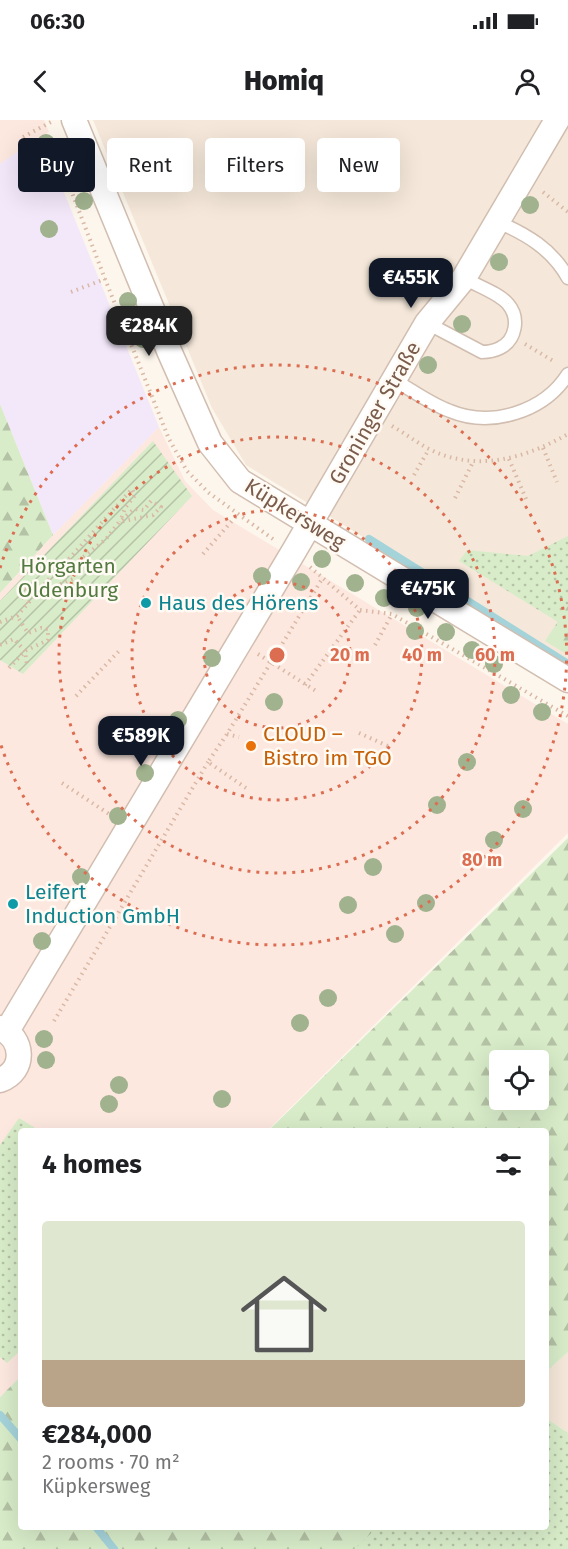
<!DOCTYPE html>
<meta charset="utf-8">
<style>
:root{--surface:#fff;--page:#f2f2f2;--text:#202124;--muted:#757577;--accent:#111827}
body{margin:0;font-family:"Fira Sans",sans-serif;background:var(--page);color:var(--text);height:100vh;display:flex;flex-direction:column;font-size:22px;white-space:nowrap}
*{box-sizing:border-box;margin:0}
p{font-size:20px;color:var(--muted)}
.icon{flex:none;width:33px;height:33px;fill:none;stroke:currentColor;stroke-width:2;stroke-linecap:round;stroke-linejoin:round}
.map{position:relative;flex:1;overflow:hidden}
.panel{position:absolute;left:18px;top:1008px;width:531px;height:402px;display:flex;flex-direction:column;background:var(--surface);border-radius:6px;box-shadow:0 6px 24px #0002}
.panel>*{flex:none}
.guide{position:absolute;left:18px;top:18px;width:532px;height:54px;display:flex;gap:12px}
.tools{position:absolute;left:489px;top:930px;display:grid;gap:12px}
.tools a{display:grid;place-items:center;width:60px;height:60px;border-radius:6px;background:var(--surface);box-shadow:0 6px 24px #0002;font-size:30px}
.price{position:absolute;translate:-50% -51px;padding:0 14px;border-radius:12px;background:var(--accent);color:#fff;font-size:20px;line-height:39px;filter:drop-shadow(0 2px 3px #0008)}
.price::after{content:'';position:absolute;left:50%;top:36px;width:18px;height:14px;margin-left:-9px;background:inherit;clip-path:polygon(0 0,100% 0,50% 100%)}
.price.selected{background:#222;color:#fff}
ul{padding:0;list-style:none}
li{display:grid;align-content:center;gap:12px;height:318px;padding:0 24px}
li span{display:grid;place-items:center;height:186px;border-radius:6px;color:#555}
li>.icon{margin-inline-start:auto}
span .icon{width:108px;height:108px;fill:#fffc;stroke-width:1}
li b{font-size:26px}
h2{display:flex;justify-content:space-between;align-items:center;height:72px;padding:0 24px;font-size:26px}
.pill{padding:0 21px;border-radius:6px;background:var(--surface);box-shadow:0 6px 24px #0002;font-size:21px;line-height:54px}
.pill.selected{background:var(--accent);color:#fff}
.status{display:flex;justify-content:space-between;align-items:center;height:42px;padding:0 30px;background:var(--surface);direction:ltr}
.status svg{height:16px;fill:currentColor}
header{display:flex;justify-content:space-between;align-items:center;height:78px;padding:0 24px;background:var(--surface);font-size:27px;font-weight:800}
.map>svg:first-child{display:block}
</style>
<div class="status"><b>06:30</b><svg viewBox="0 0 49 12"><path d="M0 12V9h3v3zM5 12V6h3v6zM10 12V3h3v9zM15 12V0h3v12zM26 1h20v11H26zM47 4h2v5h-2z"/></svg></div>
<header><svg class="icon" aria-label="back" viewBox="0 0 24 24"><path d="M15 5l-7 7 7 7"/></svg>Homiq<svg class="icon" aria-label="person" viewBox="0 0 24 24"><circle cx="12" cy="8" r="4"/><path d="M4 21q1-7 8-7t8 7"/></svg></header>
<div class="map">
<svg width="568" height="1429" viewBox="0 0 568 1429">
<defs>
<pattern id="grass-dots" width="8" height="8" patternUnits="userSpaceOnUse" patternTransform="scale(1.5)"><rect width="8" height="8" fill="#d8ecc9"/><path d="M2 2h.1M6 6h.1" fill="none" stroke="#b4c2a5" stroke-width="1.8" stroke-linecap="round"/></pattern>
<pattern id="forest-firs" width="22" height="20" patternUnits="userSpaceOnUse" patternTransform="scale(1.5)"><rect width="22" height="20" fill="#d8ecc9"/><path d="M5 1l3.5 6h-7zM16 11l3.5 6h-7z" fill="#b4c2a5"/></pattern>
<pattern id="garden-furrows" width="10" height="10" patternUnits="userSpaceOnUse" patternTransform="scale(1.5)"><rect width="10" height="10" fill="#d8ecc9"/><path d="M-1 1l2-2M0 10L10 0M9 11l2-2" fill="none" stroke="#b4c2a5"/></pattern>
</defs>
<rect width="100%" height="100%" fill="#fdf6ec"/>
<path fill="#f5e8da" d="M93,0H568V543L246,345L212,288Z
M568,1232V1313L546,1298V1252Z"/>
<path fill="#fde8e0" d="M0,0H44L49,12L0,44Z
M159,307L185,361L213,390L568,604V713L267,1011H21V1256L0,1277V473L53,415Z"/>
<path fill="#f3e8fa" d="M38,18L50,38L159,307L53,415L0,284V44Z"/>
<path fill="url(#grass-dots)" d="M568,416V486L558,502L459,441L467,430L528,436Z
M19,998L40,1011H21V1230L7,1243L0,1237V1025Z
M546,1298L568,1313V1429H351L375,1407H546Z"/>
<path fill="url(#forest-firs)" fill-rule="evenodd" d="M0,284L53,415L0,473Z
M568,486V535L545,521Z
M568,718V1232L546,1252V1011H268ZM538,940V980H500V940Z
M21,1256V1407H378L354,1429H0V1277Z"/>
<path fill="url(#garden-furrows)" d="M153,321L192,376L23,554L0,540V481Z"/>
<g fill="none" stroke-linecap="round" stroke-linejoin="round">
<path stroke="#a5d3da" stroke-width="8" d="M369,419L568,544
M0,1295L21,1319
M96,1407L114,1429"/>
<g stroke="#d1beb0" stroke-width="15">
<path id="service" d="M498,102C526,114 552,129 568,158
M427,203L482,232C488,232 494,231 500,228C516,220 520,198 508,184C499,173 477,166 464,158
M394,260C412,270 430,284 450,291C491,308 544,292 568,254"/>
</g>
<g stroke="#d1beb0" stroke-width="27">
<path id="minor" d="M74,0L170,233L210,323L240,361L568,560
M0,908C24,918 26,951 0,960
M7,911L294,431L427,203L464,158L557,0"/>
</g>
<path stroke="#d9b8a5" stroke-width="4" stroke-dasharray="1.5 4.5" stroke-linecap="butt" d="M23,17L51,2
M68,51L71,70L105,159L169,319L187,351L209,373L273,419
M543,72L568,92
M71,172L105,159
M525,224L555,242
M392,306C404,313 415,321 427,328C475,353 524,339 568,314
M543,328L557,362
M509,339L526,379
M414,355L429,329
M455,378L473,342
M203,434L237,395
M310,447L360,490L392,494L568,596
M28,483L21,475L26,469L45,471L73,459L71,447L67,441L132,369L135,375L125,388L120,402
M0,502L17,496L50,458L71,447L106,419L119,402L134,389L144,390L151,381L161,387L153,395L119,402
M0,525L14,519L25,531L27,545
M375,525L392,494
M258,534L316,571
M9,548L25,531L48,520V509L41,508L28,513L17,496
M305,565L360,490
M76,576L119,531
M359,613L390,627
M227,614L239,617
M62,663L109,694
M246,668L208,642L227,614L322,459
M54,901L208,642"/>
<use href="#service" stroke="#fff" stroke-width="12"/>
<use href="#minor" stroke="#fff" stroke-width="24"/>
</g>
<g fill="#a0b28e">
<circle cx="46" cy="23" r="9"/>
<circle cx="84" cy="81" r="9"/>
<circle cx="530" cy="85" r="9"/>
<circle cx="49" cy="109" r="9"/>
<circle cx="499" cy="142" r="9"/>
<circle cx="128" cy="181" r="9"/>
<circle cx="462" cy="204" r="9"/>
<circle cx="143" cy="219" r="9"/>
<circle cx="428" cy="245" r="9"/>
<circle cx="322" cy="439" r="9"/>
<circle cx="262" cy="456" r="9"/>
<circle cx="301" cy="462" r="9"/>
<circle cx="355" cy="463" r="9"/>
<circle cx="384" cy="478" r="9"/>
<circle cx="417" cy="488" r="9"/>
<circle cx="415" cy="511" r="9"/>
<circle cx="446" cy="512" r="9"/>
<circle cx="472" cy="530" r="9"/>
<circle cx="212" cy="538" r="9"/>
<circle cx="494" cy="544" r="9"/>
<circle cx="511" cy="575" r="9"/>
<circle cx="274" cy="582" r="9"/>
<circle cx="542" cy="592" r="9"/>
<circle cx="178" cy="600" r="9"/>
<circle cx="467" cy="642" r="9"/>
<circle cx="145" cy="653" r="9"/>
<circle cx="437" cy="685" r="9"/>
<circle cx="523" cy="689" r="9"/>
<circle cx="118" cy="696" r="9"/>
<circle cx="494" cy="720" r="9"/>
<circle cx="373" cy="747" r="9"/>
<circle cx="81" cy="757" r="9"/>
<circle cx="426" cy="783" r="9"/>
<circle cx="348" cy="785" r="9"/>
<circle cx="395" cy="814" r="9"/>
<circle cx="42" cy="821" r="9"/>
<circle cx="328" cy="878" r="9"/>
<circle cx="300" cy="903" r="9"/>
<circle cx="44" cy="919" r="9"/>
<circle cx="46" cy="940" r="9"/>
<circle cx="119" cy="965" r="9"/>
<circle cx="222" cy="979" r="9"/>
<circle cx="109" cy="984" r="9"/>
</g>
<g fill="none" stroke="#dc6d51" stroke-width="3" stroke-dasharray="3 6">
<circle cx="277" cy="535" r="73"/>
<circle cx="277" cy="535" r="145"/>
<circle cx="277" cy="535" r="218"/>
<path d="M0 448A290 290 0 1 1 0 622"/>
</g>
<g fill="#0f9aa8" stroke="#fffaf3" stroke-width="2">
<circle cx="146" cy="483" r="6"/>
<circle cx="13" cy="784" r="6"/>
</g>
<circle fill="#e8710a" stroke="#fffaf3" stroke-width="2" cx="251" cy="626" r="6"/>
<g text-anchor="middle" stroke-width="5" stroke-linejoin="round" paint-order="stroke">
<g font-size="21" fill="#7a5c4d" stroke="#fffaf3">
<text transform="translate(375 293) rotate(-60)" y="7">Groninger Straße</text>
<text transform="translate(295 394) rotate(32)" y="7">Küpkersweg</text>
</g>
<g font-size="21" fill="#537a41" stroke="#fffaf3">
<text x="68" y="453">Hörgarten<tspan x="68" dy="24">Oldenburg</tspan></text>
</g>
<g font-size="21" fill="#0d838f" stroke="#fffaf3" text-anchor="start">
<text x="158" y="490">Haus des Hörens</text>
<text x="25" y="779">Leifert<tspan x="25" dy="24">Induction GmbH</tspan></text>
</g>
<g font-size="21" fill="#c56008" stroke="#fffaf3" text-anchor="start">
<text x="263" y="621">CLOUD –<tspan x="263" dy="24">Bistro im TGO</tspan></text>
</g>
</g>
<circle cx="277" cy="535" r="9" fill="#dc6d51" stroke="#fffaf3" stroke-width="3"/>
<g font-size="18" text-anchor="middle" font-weight="bold" fill="#dc6d51" stroke="#fffaf3" stroke-width="5" stroke-linejoin="round" paint-order="stroke">
<text x="350" y="541">20 m</text>
<text x="422" y="541">40 m</text>
<text x="495" y="541">60 m</text>
<text x="482" y="746">80 m</text>
</g>
</svg>
<div class="tools">
<a><svg class="icon" aria-label="locate" viewBox="0 0 24 24"><circle cx="12" cy="12" r="6"/><path d="M12 2v4M12 18v4M2 12h4M18 12h4"/></svg></a>
</div>
<b class="price" style="left:411px;top:189px">€455K</b>
<b class="price selected" style="left:149px;top:237px">€284K</b>
<b class="price" style="left:428px;top:500px">€475K</b>
<b class="price" style="left:141px;top:647px">€589K</b>
<div class="guide">
<a class="pill selected">Buy</a>
<a class="pill">Rent</a>
<a class="pill">Filters</a>
<a class="pill">New</a>
</div>
<section class="panel">
<h2>4 homes<svg class="icon" aria-label="filters" viewBox="0 0 24 24"><path d="M4 7h16M4 17h16"/><circle cx="9" cy="7" r="2"/><circle cx="15" cy="17" r="2"/></svg></h2>
<ul>
<li><span style="background:linear-gradient(#dfe7d0 75%,#b9a48a 0)"><svg class="icon" aria-label="home" viewBox="0 0 24 24"><path d="M3 11l9-7 9 7M6 9v11h12V9"/></svg></span><div><b>€284,000</b><p>2 rooms · 70 m²</p><p>Küpkersweg</p></div></li>
</ul>
</section>
</div>
